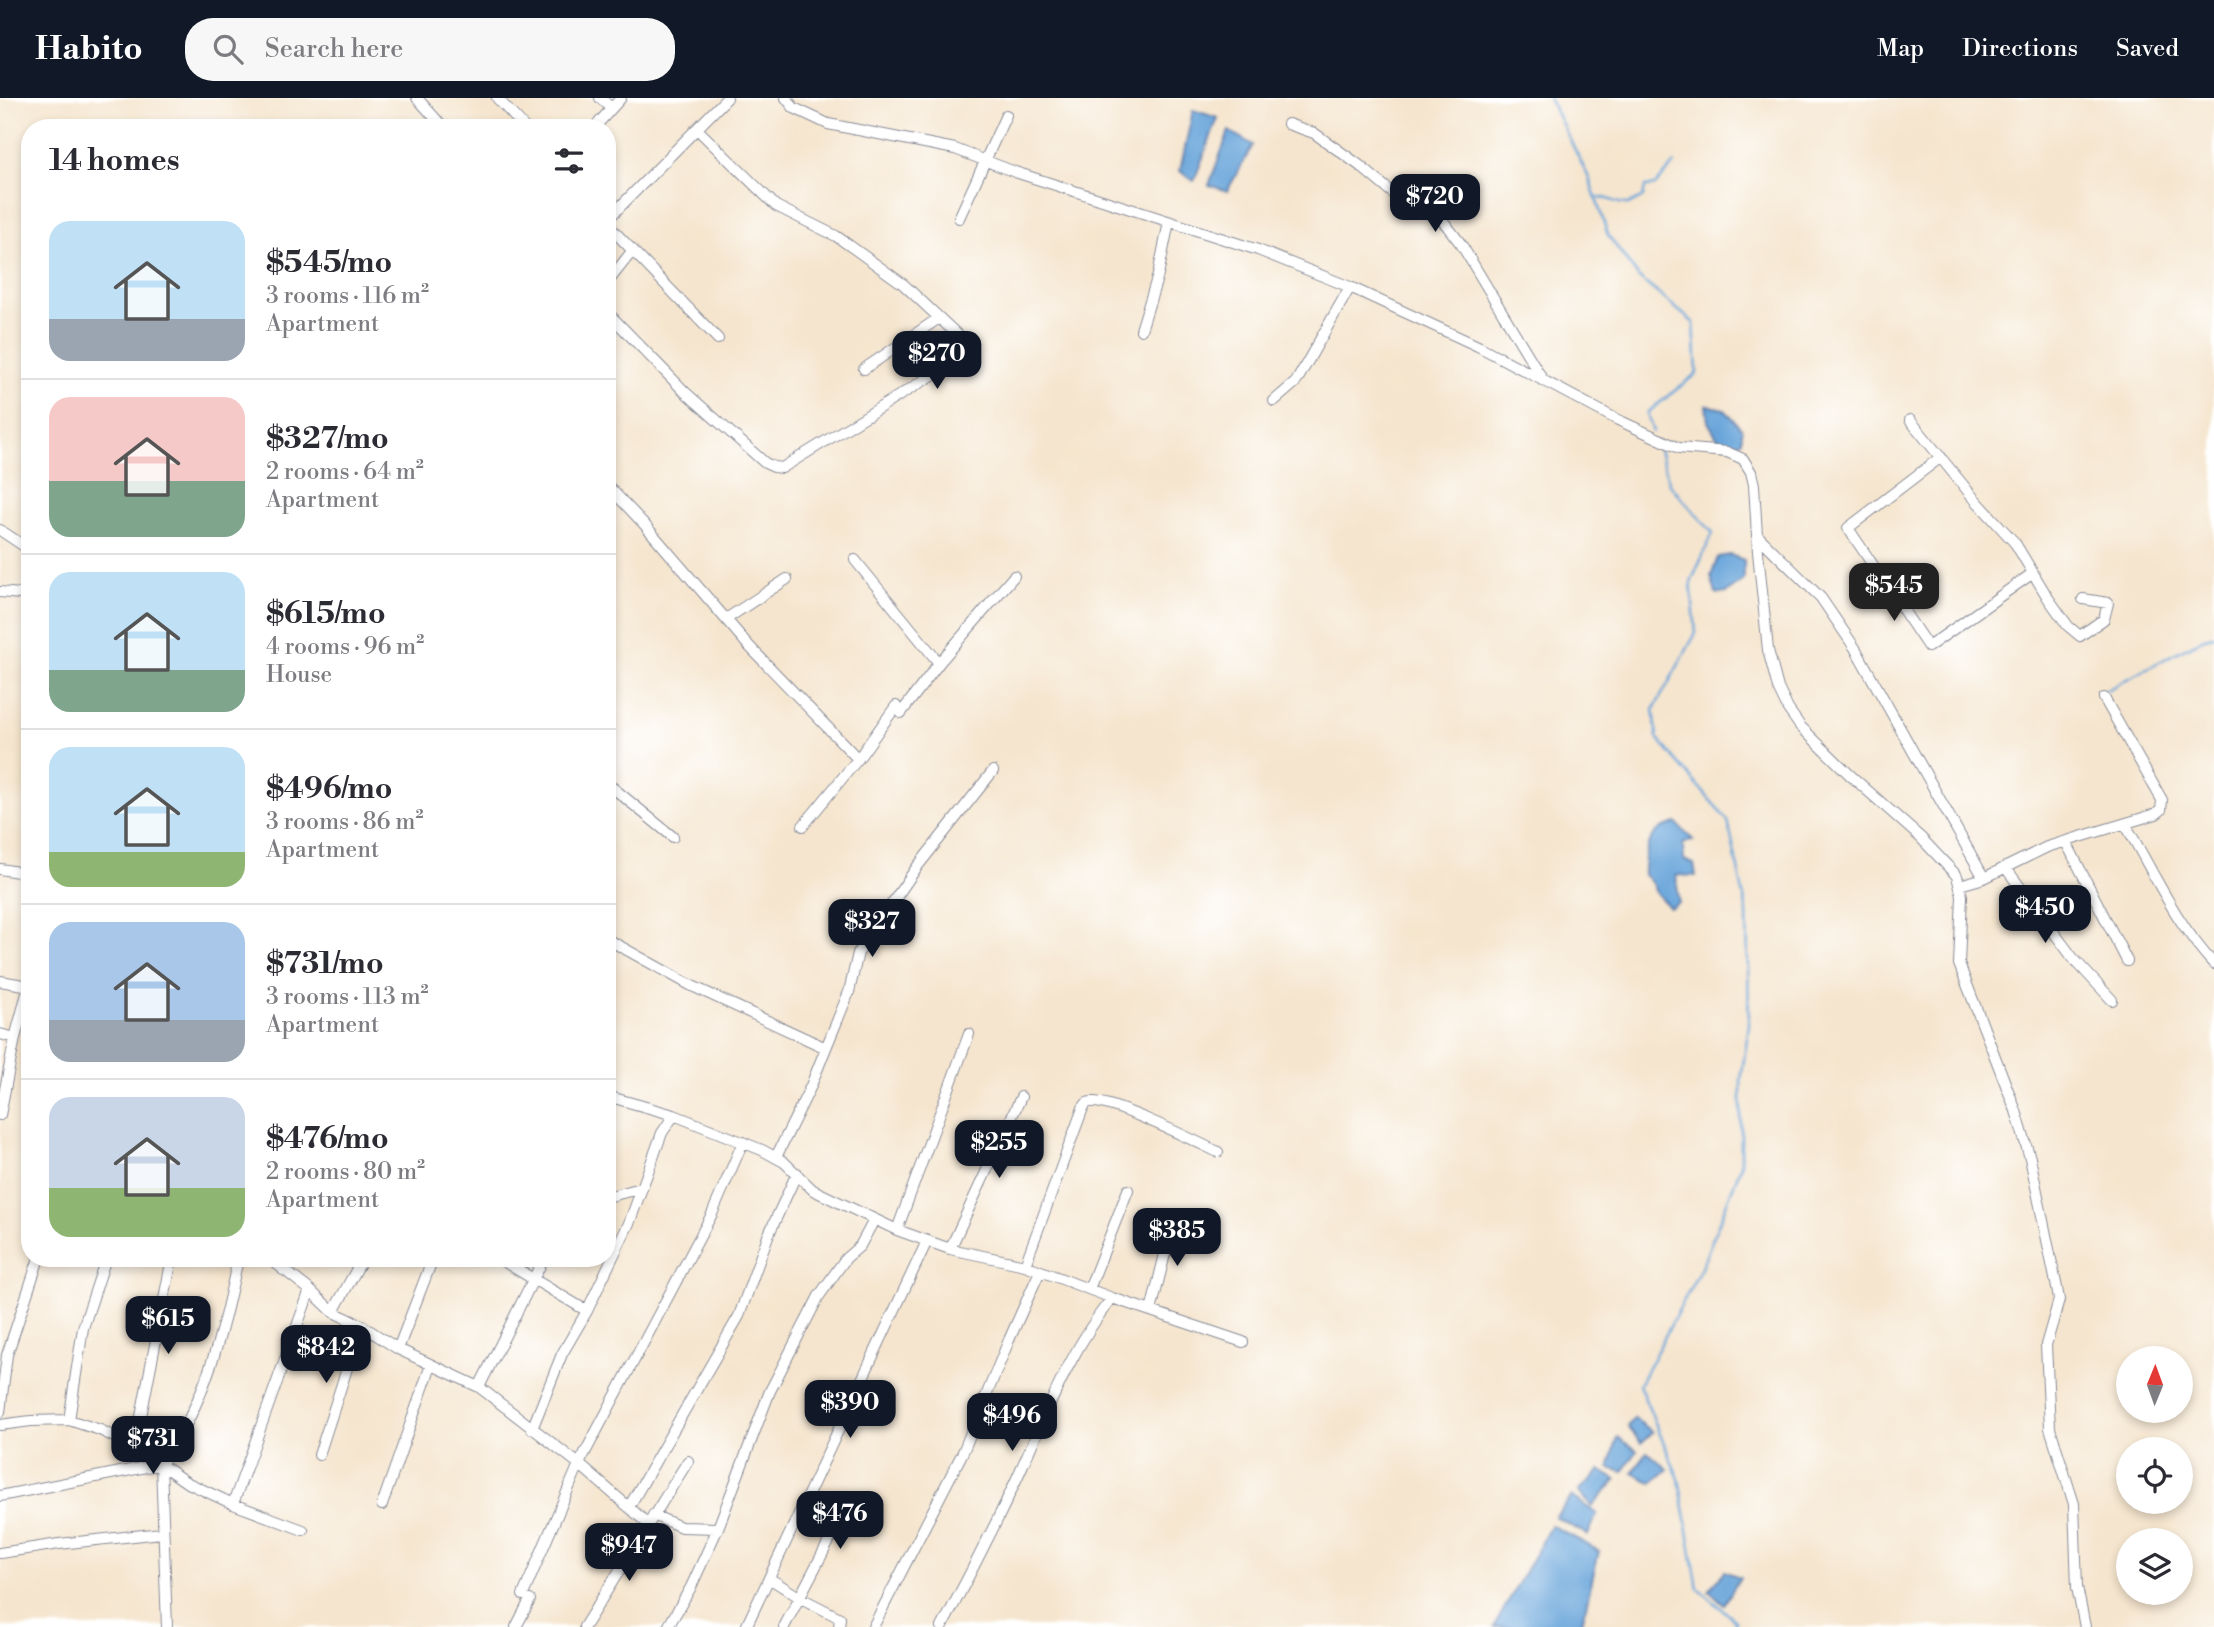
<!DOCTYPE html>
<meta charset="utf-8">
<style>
:root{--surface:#fff;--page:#f7f7f7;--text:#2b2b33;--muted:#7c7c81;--line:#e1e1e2;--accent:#111827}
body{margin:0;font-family:"Libre Bodoni",serif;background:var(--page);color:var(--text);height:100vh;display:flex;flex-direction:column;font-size:26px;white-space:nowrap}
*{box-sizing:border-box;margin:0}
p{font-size:23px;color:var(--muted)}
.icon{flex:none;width:38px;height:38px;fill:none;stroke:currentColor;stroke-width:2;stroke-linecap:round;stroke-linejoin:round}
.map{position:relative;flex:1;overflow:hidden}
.details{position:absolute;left:21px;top:21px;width:595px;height:1148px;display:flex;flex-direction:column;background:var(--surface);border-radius:28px;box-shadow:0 4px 10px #0003}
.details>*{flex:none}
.needle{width:46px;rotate:1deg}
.controls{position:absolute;left:2116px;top:1248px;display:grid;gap:14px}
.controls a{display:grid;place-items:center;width:77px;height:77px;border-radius:50%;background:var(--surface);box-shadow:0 4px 10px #0003;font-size:35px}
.price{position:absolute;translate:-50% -60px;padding:0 16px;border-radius:14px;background:var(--accent);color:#fff;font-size:23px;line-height:46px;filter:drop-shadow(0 2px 4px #0008)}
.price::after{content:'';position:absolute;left:50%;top:42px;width:21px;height:16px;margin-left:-10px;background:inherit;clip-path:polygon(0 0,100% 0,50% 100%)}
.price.active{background:#222;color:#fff}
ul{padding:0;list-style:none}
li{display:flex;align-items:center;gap:21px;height:175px;padding:0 28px}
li+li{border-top:2px solid var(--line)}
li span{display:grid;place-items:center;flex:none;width:196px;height:140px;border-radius:21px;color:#555}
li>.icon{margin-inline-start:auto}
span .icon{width:84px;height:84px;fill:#fffc;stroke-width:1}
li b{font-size:30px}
h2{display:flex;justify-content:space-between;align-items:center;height:84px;padding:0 28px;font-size:30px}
header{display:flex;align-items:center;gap:42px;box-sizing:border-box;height:98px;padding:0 35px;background:var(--accent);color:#fff}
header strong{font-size:33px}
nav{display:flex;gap:38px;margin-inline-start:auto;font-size:24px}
.search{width:490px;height:63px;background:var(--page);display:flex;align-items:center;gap:18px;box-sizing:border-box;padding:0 24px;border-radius:28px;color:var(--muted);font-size:26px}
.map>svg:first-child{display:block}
</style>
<header>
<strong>Habito</strong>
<div class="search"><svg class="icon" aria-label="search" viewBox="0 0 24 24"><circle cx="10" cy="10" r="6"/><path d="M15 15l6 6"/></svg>Search here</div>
<nav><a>Map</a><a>Directions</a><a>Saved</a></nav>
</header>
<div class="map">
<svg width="2214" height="1529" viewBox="0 0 2214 1529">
<rect width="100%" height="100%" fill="#fff"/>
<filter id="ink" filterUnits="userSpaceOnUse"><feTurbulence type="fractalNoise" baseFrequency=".0143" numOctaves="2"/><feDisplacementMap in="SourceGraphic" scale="14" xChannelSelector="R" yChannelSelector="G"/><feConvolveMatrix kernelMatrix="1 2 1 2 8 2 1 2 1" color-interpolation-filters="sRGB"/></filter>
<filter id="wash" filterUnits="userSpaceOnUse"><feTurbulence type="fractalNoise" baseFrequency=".00686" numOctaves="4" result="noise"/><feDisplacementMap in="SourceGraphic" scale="28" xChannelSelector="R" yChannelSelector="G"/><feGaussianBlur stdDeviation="1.57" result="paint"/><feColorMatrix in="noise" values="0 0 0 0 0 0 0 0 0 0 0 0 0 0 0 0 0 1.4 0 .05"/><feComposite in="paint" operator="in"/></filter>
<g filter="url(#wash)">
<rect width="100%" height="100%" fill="#f5e5ce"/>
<path fill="#69a5da" stroke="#426a9c" stroke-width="2" d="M1193,12L1218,20L1194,83L1180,73Z
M1229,33L1253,47L1227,93L1209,87Z
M1706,307L1724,311L1742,331V343L1732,348L1721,346L1708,324Z
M1730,457L1744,462V482L1726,495L1716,496L1711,478L1718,459Z
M1676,725L1693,742L1683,746L1684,762L1694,766L1696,778L1676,777L1679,804L1670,810L1656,795L1651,783L1644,777C1643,763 1647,741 1659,732C1663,728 1671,727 1676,725Z
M1634,1320L1653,1334L1641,1345L1628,1329Z
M1618,1339L1637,1353L1623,1374L1609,1370Z
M1647,1354L1668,1371L1652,1385L1633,1375Z
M1600,1372L1616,1382L1592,1409L1579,1393Z
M1572,1398L1597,1416L1588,1437L1555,1419Z
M1551,1427L1599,1453L1581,1529H1494Z
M1724,1473L1740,1479L1724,1507L1709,1493Z"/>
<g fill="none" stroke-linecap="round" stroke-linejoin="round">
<path stroke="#69a5da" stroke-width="2.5" d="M1549,0L1589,80L1608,137L1639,180L1694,225L1697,275L1647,315L1653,334
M1596,99C1607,98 1616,106 1626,106C1631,107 1639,101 1643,99L1645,89L1655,88L1675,65
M1656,343L1670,387L1713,435L1691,484L1696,535L1654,611L1657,640L1728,723L1747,814L1749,927L1741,982V1068L1702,1168L1639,1287L1679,1381L1698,1490L1735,1522V1529
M2101,595L2204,540L2214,538"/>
</g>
</g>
<g filter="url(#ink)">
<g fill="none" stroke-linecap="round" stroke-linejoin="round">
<g stroke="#888a96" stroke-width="12">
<path id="minor" d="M417,0L444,30
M497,0L525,30
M600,0L612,10
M786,0L794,10L828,26L955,51L1015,74L1258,152L1350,189L1480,249L1616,321L1679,350L1727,354L1743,361L1751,374L1754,387L1758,454L1768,552L1778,590L1788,611L1800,628L1850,677L1921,740L1957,778L1962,798L1959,866L2016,1013L2030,1060L2057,1190L2059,1202L2046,1247L2050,1330L2074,1406L2077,1489L2085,1529
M1288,26L1314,35L1359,67L1395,97L1440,119L1461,146L1543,282
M594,30L621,0
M959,120L1006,17
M607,122L727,0
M607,126L718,241
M607,185L633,152
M607,214L685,294L765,365L774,369L782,370L965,257L964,243L903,186L853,150L836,138L776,108L697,31
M1141,232L1158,177L1169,124
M864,271L939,220
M1274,303L1296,284L1350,189
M1910,322L1972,398L2015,445L2048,500L2068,528L2080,538L2104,521L2108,505L2083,501
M1941,359L1848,430L1928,549L2033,475
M607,387L644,426L748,547L858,661
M0,432L30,452
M1757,437L1821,500L1855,550L1984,780
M855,462L939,565
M0,494L30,497
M726,521L787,481
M901,615L939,565L1014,478
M607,685L673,739
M2125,726C2153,773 2176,826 2214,866
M803,728L858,661L896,608
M2066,744L2127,863
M2005,769L2073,860L2112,902
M0,771L30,776
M1960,787L1984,780L2047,749L2156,716L2161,712L2162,702L2104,600
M607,841L690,887L826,950
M0,883L30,888
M0,936L15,940
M607,998L674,1017L762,1052L784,1064L813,1092L897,1132L950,1151L1025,1167L1112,1200L1243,1244
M0,1017L15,940L30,884
M776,1059L810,990L826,950L849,894L858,855L917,769L993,673
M607,1099L641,1090
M897,1132L969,936
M950,1151L1021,999
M269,1160L310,1192L333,1214L361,1227L398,1251L479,1289L579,1366L647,1425
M498,1160L587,1213
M1025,1167L1083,1010C1086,1006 1086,1004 1092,1004C1112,1002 1195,1043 1218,1054
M283,1172L289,1160
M1089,1191L1128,1092
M1151,1213L1174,1119
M333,1214L363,1160
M398,1251L433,1160
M479,1289L544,1160
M0,1314L7,1257L39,1160
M69,1322L83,1230L106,1160
M0,1327L31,1323L69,1322L100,1332L135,1349L186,1384L233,1406L303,1432
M532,1331L562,1256L587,1213L630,1123L662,1035L674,1017
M135,1349L172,1160
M319,1357L361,1227
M0,1398L161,1366
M233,1406L310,1192
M382,1407L431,1267
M629,1409L739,1218L768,1138L797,1075
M653,1417L681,1429L718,1430
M0,1455L59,1446L162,1435
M769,1480L799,1499L840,1520L839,1529
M523,1497L579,1366L712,1116L743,1044
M167,1529L161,1366C205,1309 224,1229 238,1160
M516,1529L530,1502
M584,1529L688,1363
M668,1529L691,1489L718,1430L770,1293L819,1198L846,1160L860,1148L874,1122
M746,1529L927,1143
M784,1529L837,1428L839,1418L833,1412L807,1399
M873,1529L963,1354L1009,1242L1040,1173
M942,1529C968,1480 994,1431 1017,1380C1045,1319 1069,1253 1112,1200"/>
</g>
<use href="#minor" stroke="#fff" stroke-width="10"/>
</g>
</g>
</svg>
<div class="controls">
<a><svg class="needle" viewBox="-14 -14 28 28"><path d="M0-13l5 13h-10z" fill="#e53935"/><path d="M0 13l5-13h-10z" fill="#7c7c81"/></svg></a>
<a><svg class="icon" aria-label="locate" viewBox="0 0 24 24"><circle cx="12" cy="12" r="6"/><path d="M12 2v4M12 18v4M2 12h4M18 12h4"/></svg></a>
<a><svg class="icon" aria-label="layers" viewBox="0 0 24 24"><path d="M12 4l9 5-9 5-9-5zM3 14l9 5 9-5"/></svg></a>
</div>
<b class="price" style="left:1435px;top:136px">$720</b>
<b class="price" style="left:937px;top:293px">$270</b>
<b class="price active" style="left:1894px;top:525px">$545</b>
<b class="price" style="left:2045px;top:847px">$450</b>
<b class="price" style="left:872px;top:861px">$327</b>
<b class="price" style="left:999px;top:1082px">$255</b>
<b class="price" style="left:1177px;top:1170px">$385</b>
<b class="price" style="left:168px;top:1258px">$615</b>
<b class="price" style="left:326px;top:1287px">$842</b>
<b class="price" style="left:850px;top:1342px">$390</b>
<b class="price" style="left:1012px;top:1355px">$496</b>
<b class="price" style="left:153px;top:1378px">$731</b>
<b class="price" style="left:840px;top:1453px">$476</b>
<b class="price" style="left:629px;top:1485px">$947</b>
<section class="details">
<h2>14 homes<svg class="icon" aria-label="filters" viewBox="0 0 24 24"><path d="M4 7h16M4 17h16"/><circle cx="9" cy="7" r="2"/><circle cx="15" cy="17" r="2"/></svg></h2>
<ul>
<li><span style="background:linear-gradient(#bfe0f5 70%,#9aa5b1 0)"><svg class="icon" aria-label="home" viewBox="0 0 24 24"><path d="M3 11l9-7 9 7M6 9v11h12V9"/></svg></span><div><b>$545/mo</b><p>3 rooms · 116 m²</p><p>Apartment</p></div></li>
<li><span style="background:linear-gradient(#f6c9c9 60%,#7fa58c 0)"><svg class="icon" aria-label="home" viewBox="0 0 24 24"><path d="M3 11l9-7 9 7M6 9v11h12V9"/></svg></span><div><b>$327/mo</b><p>2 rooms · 64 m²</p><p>Apartment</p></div></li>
<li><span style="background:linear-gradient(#bfe0f5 70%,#7fa58c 0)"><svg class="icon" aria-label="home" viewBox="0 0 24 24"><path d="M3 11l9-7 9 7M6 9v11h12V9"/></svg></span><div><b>$615/mo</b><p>4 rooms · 96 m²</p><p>House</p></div></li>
<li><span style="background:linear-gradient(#bfe0f5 75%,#8fb573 0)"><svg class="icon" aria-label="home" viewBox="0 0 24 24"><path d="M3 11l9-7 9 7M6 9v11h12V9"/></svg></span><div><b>$496/mo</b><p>3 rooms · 86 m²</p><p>Apartment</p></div></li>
<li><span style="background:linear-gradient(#a9c7e8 70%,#9aa5b1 0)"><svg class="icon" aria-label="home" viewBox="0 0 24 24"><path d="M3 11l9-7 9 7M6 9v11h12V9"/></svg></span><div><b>$731/mo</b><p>3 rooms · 113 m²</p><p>Apartment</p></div></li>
<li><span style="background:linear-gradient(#c9d6e8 65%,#8fb573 0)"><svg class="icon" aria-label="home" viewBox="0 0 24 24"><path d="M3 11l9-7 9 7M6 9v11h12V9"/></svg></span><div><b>$476/mo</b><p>2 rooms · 80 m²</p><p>Apartment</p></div></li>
</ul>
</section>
</div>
